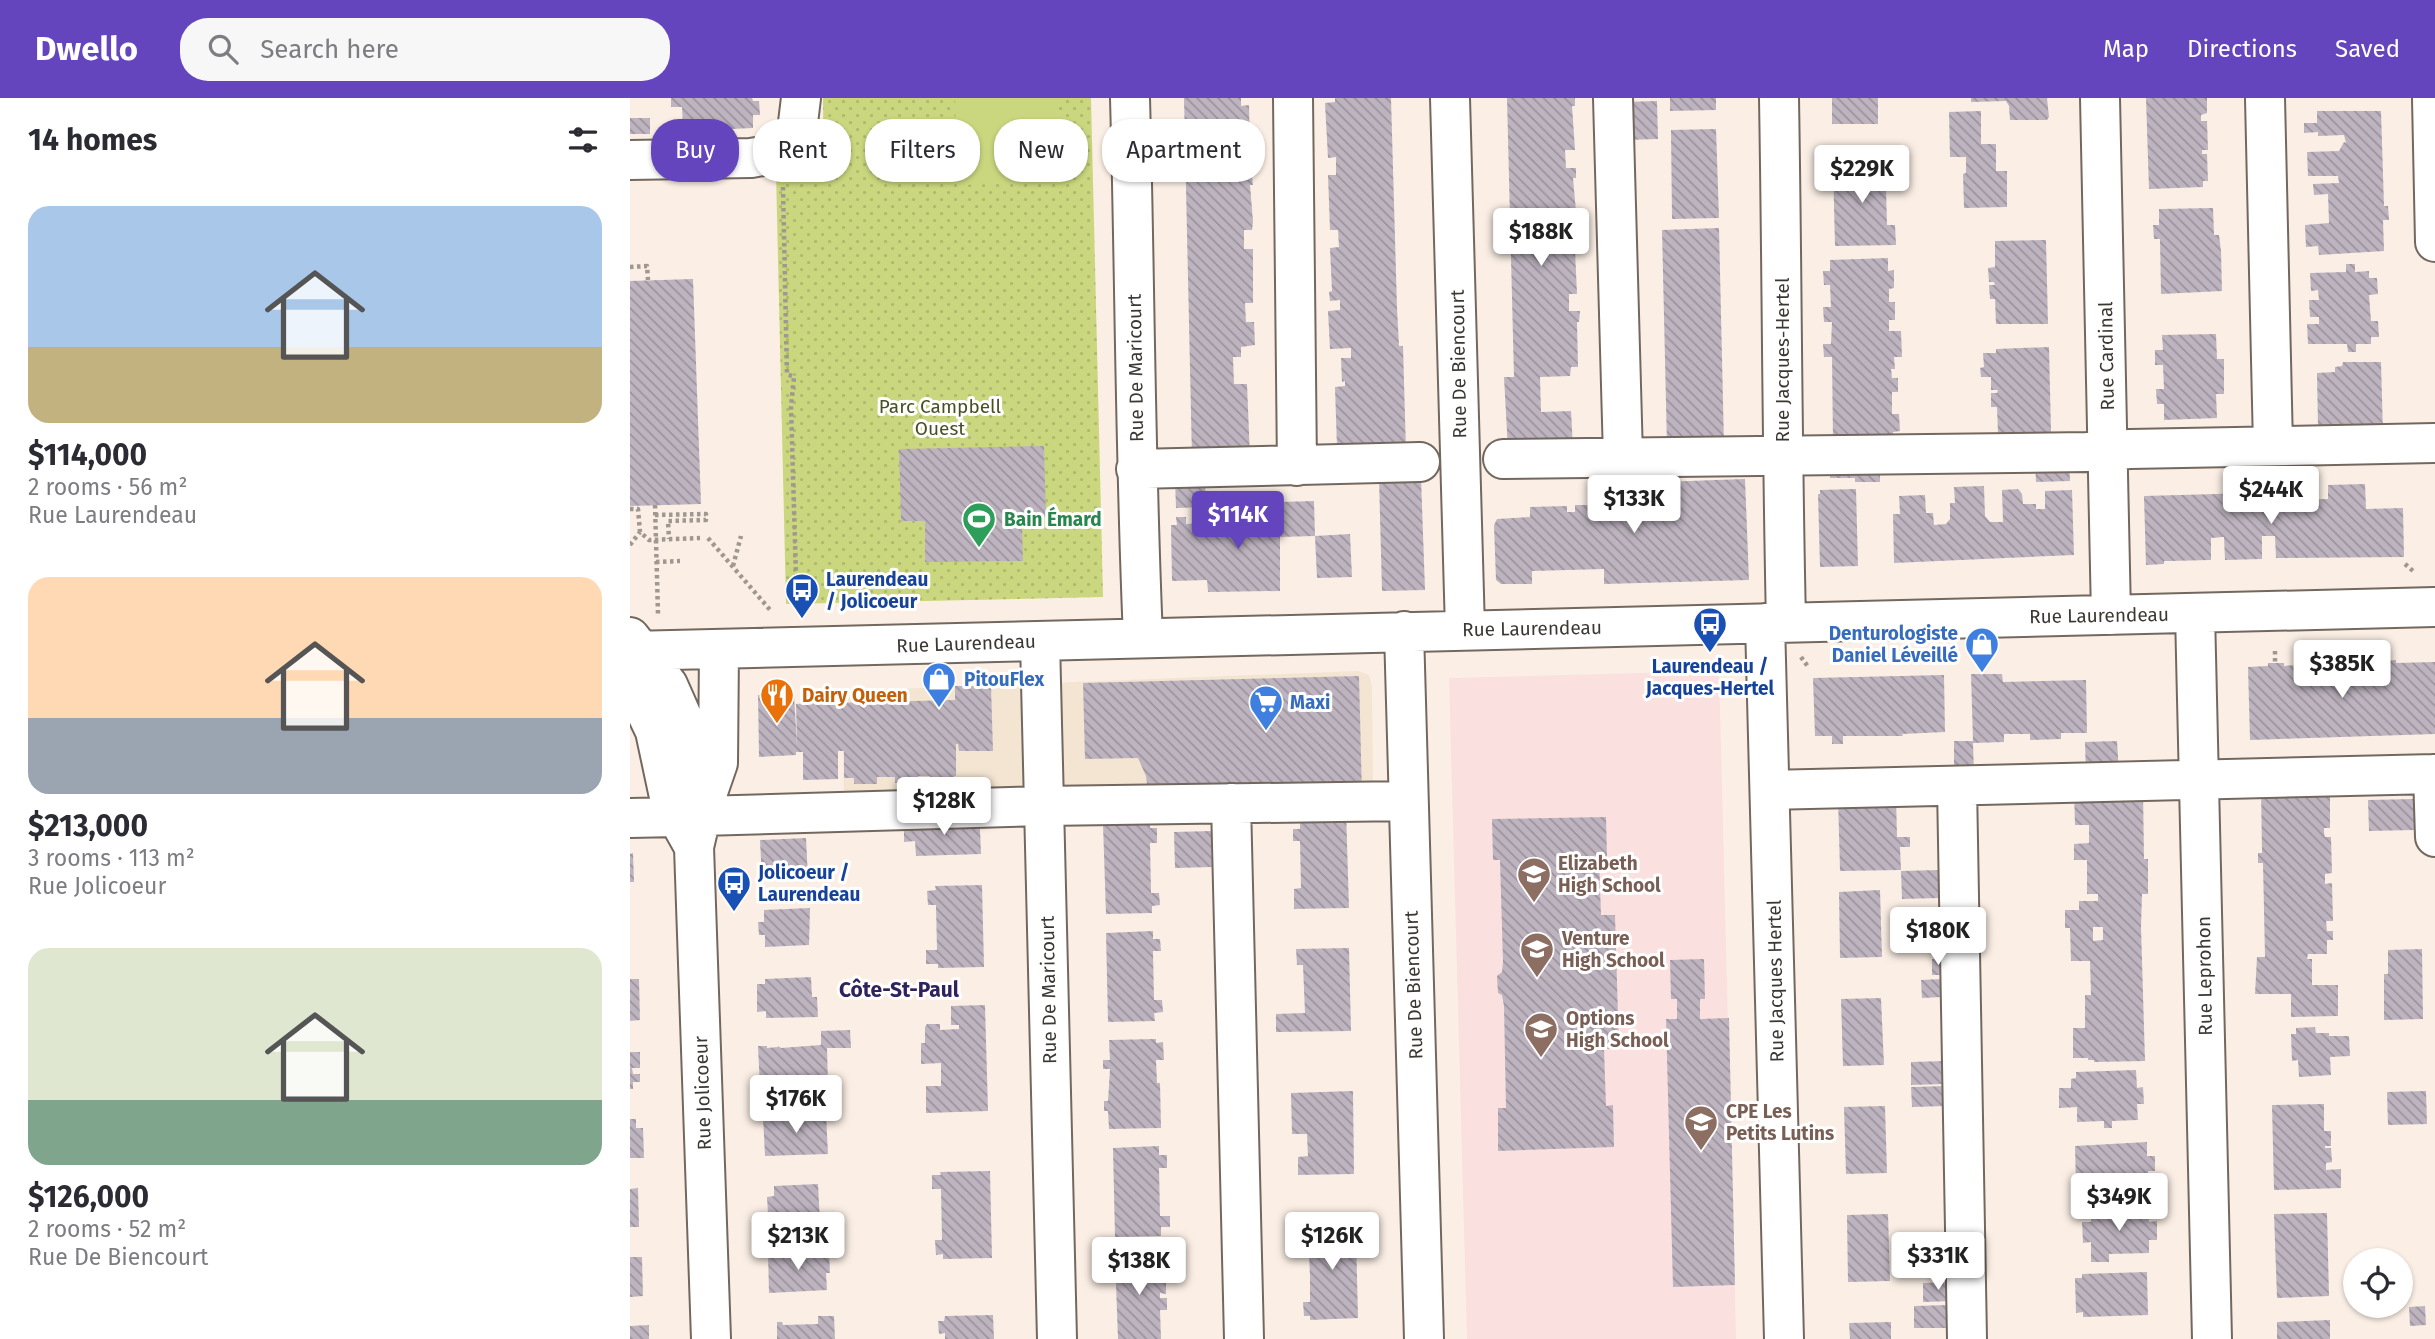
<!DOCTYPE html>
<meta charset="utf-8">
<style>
:root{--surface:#fff;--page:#f7f7f7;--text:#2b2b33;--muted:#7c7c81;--accent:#6445bd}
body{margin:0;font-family:"Fira Sans",sans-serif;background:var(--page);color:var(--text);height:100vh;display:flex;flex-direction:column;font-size:26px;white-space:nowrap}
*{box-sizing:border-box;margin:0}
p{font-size:23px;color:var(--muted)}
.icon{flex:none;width:38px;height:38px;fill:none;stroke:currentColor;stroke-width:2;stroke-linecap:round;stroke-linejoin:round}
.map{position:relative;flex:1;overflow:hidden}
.side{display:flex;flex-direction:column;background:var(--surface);width:630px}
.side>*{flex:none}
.guide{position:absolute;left:21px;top:21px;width:665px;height:63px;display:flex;gap:14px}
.tools{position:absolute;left:1713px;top:1150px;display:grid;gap:14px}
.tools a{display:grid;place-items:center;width:70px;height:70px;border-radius:50%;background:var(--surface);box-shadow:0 2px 5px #0004;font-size:35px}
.price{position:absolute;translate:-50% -60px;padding:0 16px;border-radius:7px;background:#fff;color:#222;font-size:23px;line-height:46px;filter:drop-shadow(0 2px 4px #0008)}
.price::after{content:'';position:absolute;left:50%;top:42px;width:21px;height:16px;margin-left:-10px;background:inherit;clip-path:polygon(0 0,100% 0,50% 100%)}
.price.active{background:var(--accent);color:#fff}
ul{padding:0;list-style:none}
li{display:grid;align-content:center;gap:14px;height:371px;padding:0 28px}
li span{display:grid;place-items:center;height:217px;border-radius:21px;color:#555}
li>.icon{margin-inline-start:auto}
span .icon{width:126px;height:126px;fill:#fffc;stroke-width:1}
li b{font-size:30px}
h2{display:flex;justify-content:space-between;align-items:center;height:84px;padding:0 28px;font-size:30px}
.pill{padding:0 24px;border-radius:28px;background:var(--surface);box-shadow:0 2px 5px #0004;font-size:24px;line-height:63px}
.pill.active{background:var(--accent);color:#fff}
header{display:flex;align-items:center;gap:42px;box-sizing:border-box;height:98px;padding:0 35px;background:var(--accent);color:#fff}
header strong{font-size:33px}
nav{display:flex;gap:38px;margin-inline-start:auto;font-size:24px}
.search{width:490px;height:63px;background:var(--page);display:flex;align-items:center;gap:18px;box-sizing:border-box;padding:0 24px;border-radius:28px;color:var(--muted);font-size:26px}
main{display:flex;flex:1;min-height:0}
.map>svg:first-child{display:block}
</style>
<header>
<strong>Dwello</strong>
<div class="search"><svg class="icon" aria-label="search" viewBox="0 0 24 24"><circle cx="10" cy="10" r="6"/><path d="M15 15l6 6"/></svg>Search here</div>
<nav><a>Map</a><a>Directions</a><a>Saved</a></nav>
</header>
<main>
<section class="side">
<h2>14 homes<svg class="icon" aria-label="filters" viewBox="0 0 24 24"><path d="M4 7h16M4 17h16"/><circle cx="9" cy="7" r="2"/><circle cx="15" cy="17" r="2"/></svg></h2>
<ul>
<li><span style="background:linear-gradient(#a9c7e8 65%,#c2b280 0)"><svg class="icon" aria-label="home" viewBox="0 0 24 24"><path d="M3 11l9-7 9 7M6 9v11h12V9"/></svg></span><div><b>$114,000</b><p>2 rooms · 56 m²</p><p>Rue Laurendeau</p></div></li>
<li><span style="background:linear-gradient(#ffd9b3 65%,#9aa5b1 0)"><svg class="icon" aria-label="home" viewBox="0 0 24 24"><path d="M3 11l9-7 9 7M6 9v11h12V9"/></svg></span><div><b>$213,000</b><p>3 rooms · 113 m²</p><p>Rue Jolicoeur</p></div></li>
<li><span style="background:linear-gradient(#dfe7d0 70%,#7fa58c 0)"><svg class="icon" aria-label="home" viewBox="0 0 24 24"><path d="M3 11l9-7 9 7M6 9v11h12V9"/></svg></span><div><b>$126,000</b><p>2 rooms · 52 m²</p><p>Rue De Biencourt</p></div></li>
</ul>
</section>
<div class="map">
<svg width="1805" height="1241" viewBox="0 0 1805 1241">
<defs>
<pattern id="green-dots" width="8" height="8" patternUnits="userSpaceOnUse" patternTransform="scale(1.75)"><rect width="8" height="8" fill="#cad77e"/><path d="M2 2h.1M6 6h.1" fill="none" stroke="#aeb96d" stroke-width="1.8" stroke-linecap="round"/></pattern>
<pattern id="building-back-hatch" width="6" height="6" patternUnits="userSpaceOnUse" patternTransform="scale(1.75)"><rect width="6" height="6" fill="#beb4c0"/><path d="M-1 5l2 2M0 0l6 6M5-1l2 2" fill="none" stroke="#9c939d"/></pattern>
</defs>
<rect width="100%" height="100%" fill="#fbefe5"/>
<path fill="#f3e5d2" d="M728,573L739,577L742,589L743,697L214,708L212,593Z"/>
<path fill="#fbe0e0" d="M1089,573L1106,1241H837L819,580Z"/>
<path fill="url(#green-dots)" d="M193,0H461L473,499L156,506L146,75C193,61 194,46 193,0Z"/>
<path fill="#cad77e" d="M325,0H426L428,84L327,87Z"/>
<path fill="url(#building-back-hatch)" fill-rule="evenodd" d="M41,0H122L123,3H129L130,17H123V30L59,33V28L53,29L52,9H41Z
M554,0H611V8L619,7L620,51H622V61H613V79L622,78L623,87H620L623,124L622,132H614V151H623V205H615L616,224H624L625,247L611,249V259H603L604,286H617L620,359L562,360Z
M705,0H761L767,210L769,248H773L776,354L707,350L705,289L715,288V283L712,284L711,260H721V250L700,251L698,213L710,212V202L700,203L699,194L702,193L700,150L709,149L708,132H700L698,77H706V59L698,60L695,5L705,4Z
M877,0H945V8H942L945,52H935L936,70H946V80H943L947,125H938V142H947V152H945L947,196H939V213H950L949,224H947L948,269H941L940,278L910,279L911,314L941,313L943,350L878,352L874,279H884Z
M1040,0H1086V12L1040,13Z
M1202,0H1248V26H1202Z
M1341,0H1417L1419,19L1417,22H1380L1379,8L1376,3L1341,4Z
M1516,0H1577V15L1571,17V23H1577L1578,52H1572V56H1577L1578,83H1573V89L1519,91Z
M1027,3L1028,41L995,42L994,4Z
M1351,13V46H1366V73H1377V109L1334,110L1333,76L1336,75V59H1320L1319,14Z
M1687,13H1751L1754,108H1758L1759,122H1753L1754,153L1689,157L1688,148L1676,149L1675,127L1699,125L1698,96L1684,97L1683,86L1709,85L1708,78H1678L1677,54L1709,53L1714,44L1716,45L1714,37L1688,38V34L1674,35V25H1687Z
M0,20H20V36H0Z
M1086,31L1089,120L1042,121L1041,32Z
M1256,65L1255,69H1262L1263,90H1256L1257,127H1265L1266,147L1205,148L1203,67Z
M1583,110L1584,137H1589L1591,153L1592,193L1531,196L1530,141H1524L1523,127H1529V111Z
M1089,130L1094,347L1037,348L1032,132Z
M1416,142L1418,226H1366L1365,201H1360L1359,187H1365L1364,184H1359L1358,170L1365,169V143Z
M1258,160V173L1264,172V190L1259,191V204H1265V222H1259V233H1271L1272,259H1264L1265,271H1261L1262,280H1268V294H1262V316H1269L1270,333L1263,334V347L1203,345L1202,259H1194L1193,246H1201L1202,224H1194L1193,209H1201L1200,187H1194L1193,173H1200V162Z
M1716,166H1725V174L1739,173V180H1747L1748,196L1739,197L1741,223H1748L1749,239H1741V246H1726V254H1718L1717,246H1678L1677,226H1689V219H1680L1679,202H1689L1688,192L1681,193L1680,175L1716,174Z
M63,181L71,406L0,408V183Z
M1586,236L1587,261H1594V296H1586L1587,320L1534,322V306H1527L1526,291H1534L1533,267H1525V252H1533L1532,237Z
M1419,249L1421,334L1368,335L1367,309H1361V295H1367L1368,292H1361V279H1351L1350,270L1354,269L1353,255H1366V251Z
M1713,264H1751L1753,336L1688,330L1687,275L1705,274V269L1712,268Z
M414,348L416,419L399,420V424L392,426L393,463L295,464V423H271L269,351Z
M1200,365H1250V384H1225V380H1200Z
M1405,365H1439L1440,383L1406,384Z
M791,379L795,492L752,493L749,380Z
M575,381L576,409L546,410L545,382Z
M1115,381L1119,482L974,486V471L902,473V486H871L866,482L864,427L867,421L900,419V409L937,408V414H945V407H958V414H973V386Z
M1735,386L1736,411L1773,410L1774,459L1646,460L1645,438H1632V461L1595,462L1594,439L1581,440V462L1540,463H1534V466L1516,467L1514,398L1662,394V402L1698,401V387Z
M1354,388L1355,418L1360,424H1373L1372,392L1388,391L1392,396L1393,406H1406V411H1415V393L1442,392L1444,457L1264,465L1263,416H1270L1269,398L1295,397L1296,415H1303L1304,427L1316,426L1320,421V405H1325L1324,389Z
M1226,391L1228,468L1190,469L1188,396H1190V392Z
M684,403L685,438L650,439V493L578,494L577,482L542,483L541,427H547L546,419H556V426L576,425V434H590V426L650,429L649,404Z
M720,436L722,479L687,480L685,438Z
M1766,562V565L1805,564V636L1620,642L1618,569L1638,568V565H1654V568L1710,564V567L1748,566L1749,563Z
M1341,576H1372L1373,584L1456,582L1457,635H1431V641L1400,642V636H1374V644L1343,645L1344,677H1324V643H1343Z
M1314,577L1315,634L1272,636L1273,638H1213V646H1202V638H1185L1183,580Z
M729,578L732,697L528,702V687L517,686L516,678L508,660L455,661L453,585Z
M325,588H361L363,653H329L328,646H326V678H324V684L300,685V678H288V685H265V679H247V686H224V680H214V653H208V681L173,682V654H166V657L129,659L128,597L164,596L167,648L166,606L176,605L175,597L201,596V605L325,602Z
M1487,643L1489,676L1456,677L1455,644Z
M1631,689L1700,692V730H1694V735L1695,739H1701L1702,775L1695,776V786L1702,785L1703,823H1696L1697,833H1703V842H1697V856H1678L1677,861H1682V887H1708V918L1661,919V896H1625L1627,859H1635L1633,765H1628V755H1632Z
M1513,692L1514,761H1518V796H1512L1511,829L1515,963L1464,964V962H1458V960H1443V930H1455V897H1461L1460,863H1441L1440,830H1435V812H1449V803H1468V796H1457V762H1444V746L1459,745V727H1445L1444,693ZM1463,829H1473V842L1463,843Z
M1266,698L1267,739H1280V749H1270L1271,772L1210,773L1208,699Z
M1784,701V732L1739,733L1738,702Z
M716,712L719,810L664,811V791L671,790L670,743H663V731H670V722Z
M976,719L977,760H969L971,817H985L989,951H974L976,1008L983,1007L984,1049L868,1053V1010H876L874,908L872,897L868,895L867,878L872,874L873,864L870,762H863L862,721Z
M346,720V731H350L351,756L286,758L285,743L274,744V725Z
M520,725V730H527V745H520L521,795H529L530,807L522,808V815L476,816L473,726Z
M581,733L582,769L545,770L544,734Z
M176,740L178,780L132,782L130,742Z
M3,755L4,784H0V756Z
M1310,772V800L1272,801L1271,773Z
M352,787L354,869L308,870V866H296V852H307L306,807H298L297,793L306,792L305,788Z
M1250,792L1252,859L1210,860L1209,794Z
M180,810L179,847L135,849V837H129L128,824H134V812Z
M523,833V841H530L531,853H523L524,902H532L533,914L524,915L525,923L478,924L476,835Z
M719,850L721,933L646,934V916L675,915L673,867H667L666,851Z
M1792,851L1793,921L1754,922V876H1758V852Z
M1313,860V877H1302V861Z
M1074,861L1075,901H1070V921L1099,920L1105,1187L1043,1189L1036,921H1047V901H1041L1040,862Z
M181,879L182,899H187L188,919L136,920V913L127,914V886H135V881Z
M0,881H9L10,922L0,923Z
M1312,881V899L1292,900L1291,882Z
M1251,900L1254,967L1213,968L1211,901Z
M355,907L358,1013L296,1015V988H311V965L291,966V945H295V929L297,926H310V932L329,931V927H321V908Z
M1685,929L1686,935H1699V938H1719L1720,958L1700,959L1701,977L1669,979L1668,962L1662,963L1661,936H1666V930Z
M220,932L221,950H197L198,988H194V997L183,998L182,989L185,986L138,987V990H130L128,948H137V950L148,949V948L151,950L191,947V933Z
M526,941V945L533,944L534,962H526L527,985H530L531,1030L479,1031L478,1013H474V1003H478L480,971H473V962H480L479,942Z
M0,954H10V970H2L3,976H10V984H3V991H0Z
M1317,963V986L1281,987V964Z
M1506,972L1507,990L1513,989L1514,1006H1507L1508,1022L1482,1023V1030H1474V1023L1447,1024V1009L1429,1010V990H1441V981L1446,980V974Z
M1315,988L1316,1008L1282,1009L1281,989Z
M723,993L724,1076L668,1077V1059L678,1058L677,1036H662L661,995Z
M1796,993L1797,1026L1758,1027L1757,994Z
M1694,1006V1033H1701V1048H1695V1050H1701L1702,1064L1696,1065V1072L1711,1071V1090L1644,1092L1642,1007Z
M1255,1008L1257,1075L1216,1076L1214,1009Z
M196,1016L198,1056L135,1058L133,1019Z
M0,1021H6V1030H13L14,1060H0Z
M1517,1044V1058H1525V1073H1518V1088L1453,1089V1087H1446L1445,1048Z
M529,1048V1057H537V1070H529L530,1118H540V1129H531V1138L485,1139L483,1050Z
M360,1073L362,1160L313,1161V1156L306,1157L305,1142H312L311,1091H302V1077H311L310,1074Z
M188,1086L190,1124L145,1126V1115L138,1116L137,1099L144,1098V1088Z
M8,1090L9,1129H0V1091Z
M1518,1112L1519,1124L1527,1123V1142H1519V1155L1479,1156V1164H1461V1144L1453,1145L1452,1124H1461V1113Z
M1697,1115L1699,1198L1647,1200L1644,1116Z
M1258,1116L1260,1183L1218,1184L1217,1117Z
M719,1120V1138H726L728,1220L680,1222V1218H674L673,1204H680V1179L679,1155H673V1143L679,1142V1139H691L690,1121Z
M191,1154H199L200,1175H196L197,1192L139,1195L138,1156Z
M529,1157L530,1184L536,1183V1196L530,1195V1200H537V1212H530L531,1241H488L485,1158Z
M0,1159H12L13,1198L0,1199Z
M1517,1174L1518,1217L1453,1219V1214L1446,1215L1445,1180H1452V1176Z
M1322,1184L1323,1203L1293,1204V1185Z
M1318,1207V1230H1284V1208Z
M1795,1208L1796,1227L1780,1228L1779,1209Z
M363,1217L364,1241H315V1235L309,1236L308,1223H314L315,1218Z
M188,1218H204L205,1241H147V1224H152L153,1227L188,1226Z
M1700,1222V1241H1647V1224Z
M1261,1224V1241H1220L1219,1225Z
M19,1227V1241H0V1228Z"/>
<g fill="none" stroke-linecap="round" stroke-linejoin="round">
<g stroke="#73685f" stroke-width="42">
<path id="minor" d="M500,0C505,180 505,360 513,539
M663,0L667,368
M820,0L835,532
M983,0L993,359
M1149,0C1152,175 1152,349 1156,524
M1470,0L1481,517
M1635,0L1643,348
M1802,0L1805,144
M0,62L121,60L150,55L166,41L171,0
M873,361L1457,354L1500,351L1805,345
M506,371L790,364
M1565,515L1582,1241
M1135,525L1154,1241
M774,533L794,1241
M0,539L38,587L54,623L74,706L64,749L81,1241
M410,543L427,1241
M0,553L1805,509
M0,581L25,633L41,708L64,749
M1803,676L1805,739
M1327,688L1337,1241
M1140,692L1805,676
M78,694L88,665L89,551
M601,705L614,1241
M71,718L413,708L778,703
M0,720L47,719"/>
</g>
<path stroke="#9f9790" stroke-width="4.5" stroke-dasharray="3.5 3.5" stroke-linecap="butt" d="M153,89L157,276L164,279L161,309L167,512
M0,169L17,168L18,182
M25,407L28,516
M0,411H8L10,434L19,442L70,440
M25,417L76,416V422L38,423L39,441
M78,440L141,513
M0,447L10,434
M26,464L50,463
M1775,466L1783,473
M103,468L111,438
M1756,551L1757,562
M1701,552L1702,564
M1645,553V565
M1171,559L1179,570"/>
<use href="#minor" stroke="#fff" stroke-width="38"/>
</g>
<defs>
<g id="stadium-pin" transform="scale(1.75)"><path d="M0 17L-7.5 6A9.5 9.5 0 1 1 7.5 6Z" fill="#2e9e5b" stroke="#fff"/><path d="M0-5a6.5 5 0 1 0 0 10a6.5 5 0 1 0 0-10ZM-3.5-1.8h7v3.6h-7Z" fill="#fff"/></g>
<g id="bus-pin" transform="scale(1.75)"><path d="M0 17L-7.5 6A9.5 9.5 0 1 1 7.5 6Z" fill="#1a4fb4" stroke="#fff"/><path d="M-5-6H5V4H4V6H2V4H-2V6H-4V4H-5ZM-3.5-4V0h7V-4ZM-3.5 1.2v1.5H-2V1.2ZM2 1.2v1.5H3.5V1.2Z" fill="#fff"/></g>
<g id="shop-pin" transform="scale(1.75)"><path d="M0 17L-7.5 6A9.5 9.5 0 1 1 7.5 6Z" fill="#3f7fe0" stroke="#fff"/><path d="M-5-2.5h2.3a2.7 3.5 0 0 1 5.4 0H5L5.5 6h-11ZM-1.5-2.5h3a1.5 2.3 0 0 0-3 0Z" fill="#fff"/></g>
<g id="restaurant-pin" transform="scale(1.75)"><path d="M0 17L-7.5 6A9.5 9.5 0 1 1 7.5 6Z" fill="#e8710a" stroke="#fff"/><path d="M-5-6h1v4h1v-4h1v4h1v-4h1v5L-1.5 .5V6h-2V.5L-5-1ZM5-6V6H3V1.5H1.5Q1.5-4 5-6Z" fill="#fff"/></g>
<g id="supermarket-pin" transform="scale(1.75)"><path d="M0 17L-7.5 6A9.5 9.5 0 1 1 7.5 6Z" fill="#3f7fe0" stroke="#fff"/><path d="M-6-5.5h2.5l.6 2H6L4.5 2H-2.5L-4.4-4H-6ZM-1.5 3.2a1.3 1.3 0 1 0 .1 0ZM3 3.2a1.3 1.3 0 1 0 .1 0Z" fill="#fff"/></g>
<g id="school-pin" transform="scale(1.75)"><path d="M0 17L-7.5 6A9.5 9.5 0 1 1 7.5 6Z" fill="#8d6e63" stroke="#fff"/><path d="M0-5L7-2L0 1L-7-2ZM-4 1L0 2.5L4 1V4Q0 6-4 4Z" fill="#fff"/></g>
</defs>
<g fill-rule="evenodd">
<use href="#stadium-pin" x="349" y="421"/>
<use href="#bus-pin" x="172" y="492"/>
<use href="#bus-pin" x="1080" y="526"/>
<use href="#shop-pin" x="1352" y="546"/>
<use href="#shop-pin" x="309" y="581"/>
<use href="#restaurant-pin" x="147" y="597"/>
<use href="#supermarket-pin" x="636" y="604"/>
<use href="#school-pin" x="904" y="776"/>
<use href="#bus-pin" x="104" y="785"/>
<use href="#school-pin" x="907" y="851"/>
<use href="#school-pin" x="911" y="931"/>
<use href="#school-pin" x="1071" y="1024"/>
</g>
<g text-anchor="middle" stroke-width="6" stroke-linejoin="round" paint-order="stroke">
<g font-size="19" fill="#3b3733" stroke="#fff">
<text transform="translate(1476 258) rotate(-91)" y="7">Rue Cardinal</text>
<text transform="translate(1152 262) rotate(-90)" y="7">Rue Jacques-Hertel</text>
<text transform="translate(828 266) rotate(-91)" y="7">Rue De Biencourt</text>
<text transform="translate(505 270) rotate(-91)" y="7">Rue De Maricourt</text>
<text transform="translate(1469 517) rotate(-1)" y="7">Rue Laurendeau</text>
<text transform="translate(902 530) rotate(-1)" y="7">Rue Laurendeau</text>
<text transform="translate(336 545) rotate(-2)" y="7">Rue Laurendeau</text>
<text transform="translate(1574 878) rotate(-91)" y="7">Rue Leprohon</text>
<text transform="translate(1145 883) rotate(-91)" y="7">Rue Jacques Hertel</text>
<text transform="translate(783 887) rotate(-92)" y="7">Rue De Biencourt</text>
<text transform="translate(418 892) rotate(-91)" y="7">Rue De Maricourt</text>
<text transform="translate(72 995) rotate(-92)" y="7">Rue Jolicoeur</text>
</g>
<g font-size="19" fill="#494f24" stroke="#fff">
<text x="310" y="315">Parc Campbell<tspan x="310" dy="22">Ouest</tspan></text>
</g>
<g font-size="19" font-weight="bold" fill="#27864d" stroke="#fff" text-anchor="start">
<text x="374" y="428">Bain Émard</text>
</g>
<g font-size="19" font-weight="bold" fill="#164399" stroke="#fff" text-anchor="start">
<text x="196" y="488">Laurendeau<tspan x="196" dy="22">/ Jolicoeur</tspan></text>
<text x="1080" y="575" text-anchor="middle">Laurendeau /<tspan x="1080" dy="22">Jacques-Hertel</tspan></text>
<text x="128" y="781">Jolicoeur /<tspan x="128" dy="22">Laurendeau</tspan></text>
</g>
<g font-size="19" font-weight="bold" fill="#366cbe" stroke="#fff" text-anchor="start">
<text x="1328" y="542" text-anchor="end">Denturologiste<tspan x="1328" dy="22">Daniel Léveillé</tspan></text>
<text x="334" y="588">PitouFlex</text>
<text x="660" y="611">Maxi</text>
</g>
<g font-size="19" font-weight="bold" fill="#c56008" stroke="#fff" text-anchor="start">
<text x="172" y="604">Dairy Queen</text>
</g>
<g font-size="19" font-weight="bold" fill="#785e54" stroke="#fff" text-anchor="start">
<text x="928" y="772">Elizabeth<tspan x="928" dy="22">High School</tspan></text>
<text x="932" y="847">Venture<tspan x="932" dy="22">High School</tspan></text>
<text x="936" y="927">Options<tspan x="936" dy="22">High School</tspan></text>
<text x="1096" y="1020">CPE Les<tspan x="1096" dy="22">Petits Lutins</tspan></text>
</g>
<g font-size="21" font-weight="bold" fill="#30235d" stroke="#fff">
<text x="269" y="899">Côte-St-Paul</text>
</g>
</g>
</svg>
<div class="tools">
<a><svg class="icon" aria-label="locate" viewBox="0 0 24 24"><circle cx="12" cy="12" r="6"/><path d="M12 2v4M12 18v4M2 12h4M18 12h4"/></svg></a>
</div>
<b class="price" style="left:1232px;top:107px">$229K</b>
<b class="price" style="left:911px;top:170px">$188K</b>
<b class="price" style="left:1641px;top:428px">$244K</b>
<b class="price" style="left:1004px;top:437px">$133K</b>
<b class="price active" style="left:608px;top:453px">$114K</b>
<b class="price" style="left:1712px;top:602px">$385K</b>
<b class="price" style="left:314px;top:739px">$128K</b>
<b class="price" style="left:1308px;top:869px">$180K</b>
<b class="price" style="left:166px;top:1037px">$176K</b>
<b class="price" style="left:1489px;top:1135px">$349K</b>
<b class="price" style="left:168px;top:1174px">$213K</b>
<b class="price" style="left:702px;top:1174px">$126K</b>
<b class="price" style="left:1308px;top:1194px">$331K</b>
<b class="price" style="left:509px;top:1199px">$138K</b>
<div class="guide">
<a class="pill active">Buy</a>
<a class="pill">Rent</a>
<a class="pill">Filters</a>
<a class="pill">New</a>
<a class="pill">Apartment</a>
</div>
</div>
</main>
